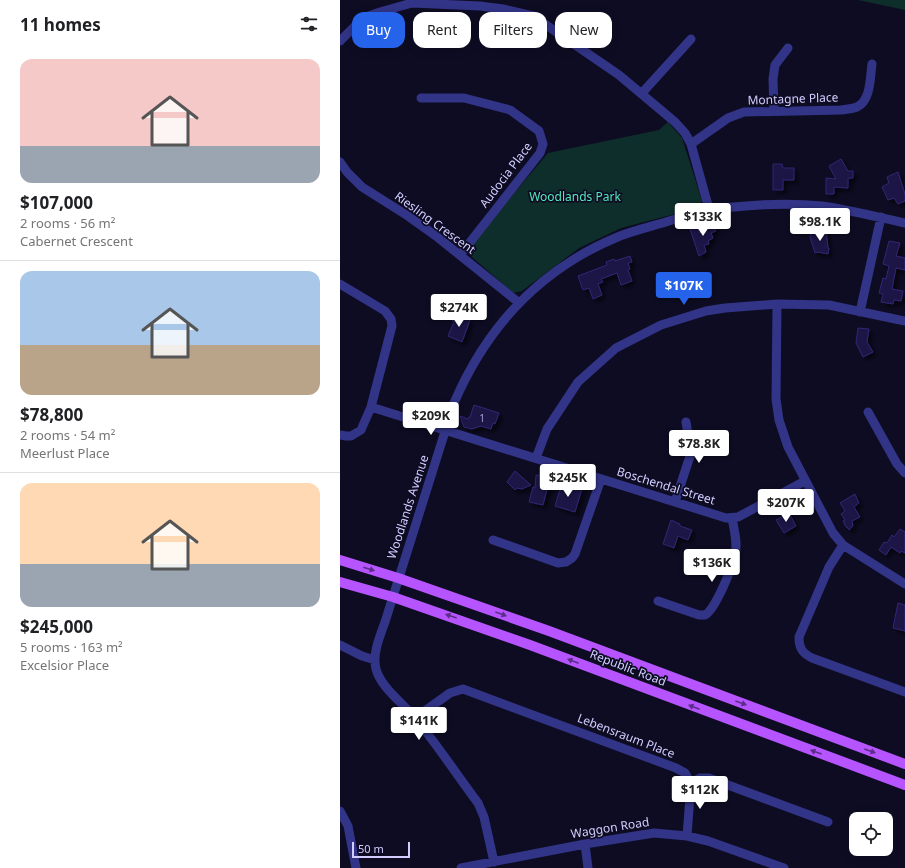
<!DOCTYPE html>
<meta charset="utf-8">
<style>
:root{--surface:#fff;--page:#f6f6f6;--text:#202124;--muted:#757577;--line:#e0e0e0;--accent:#2563eb}
body{margin:0;font-family:"Noto Sans",sans-serif;background:var(--page);color:var(--text);height:100vh;display:flex;flex-direction:column;font-size:15px;white-space:nowrap}
*{box-sizing:border-box;margin:0}
p{font-size:13px;color:var(--muted)}
.icon{flex:none;width:22px;height:22px;fill:none;stroke:currentColor;stroke-width:2;stroke-linecap:round;stroke-linejoin:round}
.map{position:relative;flex:1;overflow:hidden}
.drawer{display:flex;flex-direction:column;background:var(--surface);width:340px}
.drawer>*{flex:none}
.top-card{position:absolute;left:12px;top:12px;width:380px;height:36px;display:flex;gap:8px}
.controls{position:absolute;left:509px;top:812px;display:grid;gap:8px}
.controls a{display:grid;place-items:center;width:44px;height:44px;border-radius:8px;background:var(--surface);box-shadow:0 2px 10px #0003;font-size:20px}
.scale{position:absolute;left:12px;bottom:10px;width:58px;box-sizing:border-box;padding-left:4px;border:2px solid #d1ceff;border-top:0;font-size:11px;line-height:14px;white-space:nowrap;color:#d1ceff;-webkit-text-stroke:3px #0e0c23;paint-order:stroke}
.price{position:absolute;translate:-50% -34px;padding:0 9px;border-radius:4px;background:#fff;color:#222;font-size:13px;line-height:26px;filter:drop-shadow(0 1px 2px #0008)}
.price::after{content:'';position:absolute;left:50%;top:24px;width:12px;height:9px;margin-left:-6px;background:inherit;clip-path:polygon(0 0,100% 0,50% 100%)}
.price.current{background:var(--accent);color:#fff}
ul{padding:0;list-style:none}
li{display:grid;align-content:center;gap:8px;height:212px;padding:0 20px}
li+li{border-top:1px solid var(--line)}
li span{display:grid;place-items:center;height:124px;border-radius:12px;color:#555}
li>.icon{margin-inline-start:auto}
span .icon{width:72px;height:72px;fill:#fffc;stroke-width:1}
li b{font-size:17px}
h2{display:flex;justify-content:space-between;align-items:center;height:48px;padding:0 20px;font-size:17px}
.pill{padding:0 14px;border-radius:12px;background:var(--surface);box-shadow:0 2px 10px #0003;font-size:14px;line-height:36px}
.pill.current{background:var(--accent);color:#fff}
main{display:flex;flex:1;min-height:0}
.map>svg:first-child{display:block}
</style>
<main>
<section class="drawer">
<h2>11 homes<svg class="icon" aria-label="filters" viewBox="0 0 24 24"><path d="M4 7h16M4 17h16"/><circle cx="9" cy="7" r="2"/><circle cx="15" cy="17" r="2"/></svg></h2>
<ul>
<li><span style="background:linear-gradient(#f6c9c9 70%,#9aa5b1 0)"><svg class="icon" aria-label="home" viewBox="0 0 24 24"><path d="M3 11l9-7 9 7M6 9v11h12V9"/></svg></span><div><b>$107,000</b><p>2 rooms · 56 m²</p><p>Cabernet Crescent</p></div></li>
<li><span style="background:linear-gradient(#a9c7e8 60%,#b9a48a 0)"><svg class="icon" aria-label="home" viewBox="0 0 24 24"><path d="M3 11l9-7 9 7M6 9v11h12V9"/></svg></span><div><b>$78,800</b><p>2 rooms · 54 m²</p><p>Meerlust Place</p></div></li>
<li><span style="background:linear-gradient(#ffd9b3 65%,#9aa5b1 0)"><svg class="icon" aria-label="home" viewBox="0 0 24 24"><path d="M3 11l9-7 9 7M6 9v11h12V9"/></svg></span><div><b>$245,000</b><p>5 rooms · 163 m²</p><p>Excelsior Place</p></div></li>
</ul>
</section>
<div class="map">
<svg width="565" height="868" viewBox="0 0 565 868">
<defs>
<filter id="shadow"><feDropShadow dx="3.5" dy="3.5" stdDeviation="2" flood-color="#0009"/></filter>
</defs>
<rect width="100%" height="100%" fill="#0e0c23"/>
<path fill="#0e2e2b" d="M518,0H565V10Z
M328,122L342,138L362,201L354,209L281,228L239,248L182,291L173,293L132,257L129,247L208,153L319,130Z"/>
<path fill="#1d1646" stroke="#312674" filter="url(#shadow)" d="M501,159L508,171H513V178H508V188L494,187V194H486V178L496,179L489,166Z
M433,164H442L443,168H454V180H443V190H433Z
M558,172L565,194V201L558,204L554,198L548,200L542,187L549,183L547,177Z
M373,223L376,231L371,233L373,238L368,241L369,244L364,245L366,252L359,256L350,229L357,226L359,233L365,226Z
M486,230L488,248H489L488,254L478,252L475,253L470,237L471,233H476V231Z
M549,241L560,243L556,256L565,258V270L556,268L552,289L563,291L561,301L554,300L553,304L541,302L543,294L539,293L543,278L546,279L549,266L543,264Z
M290,256L292,262L288,263L290,269L288,270L292,281L281,285L277,273L261,279L263,282L258,284L262,295L253,299L249,288L243,290L238,276L267,265L266,262L274,259L275,261Z
M115,314L130,320L122,342L108,336L114,322L112,321Z
M518,328L529,329L527,342L533,352L523,357L516,343Z
M134,405L159,413L155,424L153,423L151,429L141,426L132,429L124,427L120,416L128,419L129,417H130Z
M175,471L191,485L182,489L177,488L175,490L167,482Z
M196,475L205,476V481L211,486L207,490L203,505L189,502L193,487L195,488Z
M222,483L242,489L235,512L215,506Z
M515,494L519,503L514,507L520,517L512,521L513,526L509,530L507,527H506L503,521L505,520L501,514L505,511L500,503Z
M449,513L456,526L444,533L436,520Z
M331,520L340,524V526L352,530L348,540L338,536L334,548L323,544Z
M560,529L565,532V553L561,551L560,553L551,547L546,555L539,550L544,542L547,543L552,535L554,537Z
M558,603L565,605V631L553,628Z"/>
<g fill="none" stroke-linecap="round" stroke-linejoin="round">
<path stroke="#323487" stroke-width="9" d="M0,41L23,18L40,12L72,3L140,6L163,9L193,16L279,75L335,122L345,133L351,144L369,209
M302,93L351,39
M81,98H124L170,110L199,131L203,144L200,153L120,255
M434,111L433,79L435,65L448,48
M351,144L388,118L404,112L501,110C506,109 512,109 517,107C531,100 530,78 532,64
M0,162L7,172L22,187L68,216L96,236L178,302
M0,284L45,311L51,319L52,326L31,407L21,430L11,436H6L0,435
M437,304L436,399L439,420L448,447L493,533L503,545L565,584
M520,312L541,217
M31,407L386,518L398,517L465,481
M528,412L557,464L565,473
M196,458L207,429L238,382L276,348L321,325L366,311L385,308L437,304L489,305L565,321
M335,502L350,456V447L346,422
M153,540L218,563L226,562L232,558L235,554L261,479
M503,545L489,567L459,637C459,648 462,653 472,658L565,692
M318,601L359,615C361,615 363,615 365,615C375,610 393,566 395,555C398,543 394,530 392,518
M0,645L22,656L35,660
M75,718L110,693L123,689L336,768L345,773L351,783L347,836
M351,783L360,778H369L488,822
M0,811L8,826L16,868
M245,844L248,868
M154,862L144,817L138,803C117,775 98,746 76,719C64,704 41,688 36,669C32,654 40,636 45,622L114,403C147,326 201,268 280,236C296,230 313,226 329,221C342,217 354,213 367,210C376,208 385,208 394,207C423,204 453,203 482,206C510,210 537,217 565,223
M121,868L245,844L314,833L347,836L368,841L444,868"/>
<path stroke="#b655ff" stroke-width="10" d="M0,560L58,578L209,631L565,764
M0,582L53,597L190,645L565,785"/>
</g>
<defs><path id="oneway-solid" d="M-6-.8H1V-3.2L6.5 0L1 3.2V.8H-6Z"/></defs>
<g fill="#5a2d86">
<use href="#oneway-solid" transform="translate(29 569) rotate(17)"/>
<use href="#oneway-solid" transform="translate(161 614) rotate(20)"/>
<use href="#oneway-solid" transform="translate(111 616) rotate(-161)"/>
<use href="#oneway-solid" transform="translate(233 661) rotate(-159)"/>
<use href="#oneway-solid" transform="translate(401 703) rotate(20)"/>
<use href="#oneway-solid" transform="translate(354 707) rotate(-159)"/>
<use href="#oneway-solid" transform="translate(530 751) rotate(20)"/>
<use href="#oneway-solid" transform="translate(476 752) rotate(-160)"/>
</g>
<g text-anchor="middle" stroke-width="3.5" stroke-linejoin="round" paint-order="stroke">
<g font-size="10" fill="#a4a0d1">
<text x="142" y="422">1</text>
</g>
<g font-size="12" fill="#d1ceff" stroke="#0e0c23">
<text transform="translate(453 99) rotate(-2)" y="4">Montagne Place</text>
<text transform="translate(166 175) rotate(-53)" y="4">Audocia Place</text>
<text transform="translate(95 223) rotate(36)" y="4">Riesling Crescent</text>
<text transform="translate(326 486) rotate(17)" y="4">Boschendal Street</text>
<text transform="translate(68 507) rotate(-72)" y="4">Woodlands Avenue</text>
<text transform="translate(288 668) rotate(21)" y="4">Republic Road</text>
<text transform="translate(286 736) rotate(21)" y="4">Lebensraum Place</text>
<text transform="translate(270 828) rotate(-9)" y="4">Waggon Road</text>
</g>
<g font-size="12" fill="#4feaba" stroke="#0e0c23">
<text x="235" y="201">Woodlands Park</text>
</g>
</g>
</svg>
<div class="controls">
<a><svg class="icon" aria-label="locate" viewBox="0 0 24 24"><circle cx="12" cy="12" r="6"/><path d="M12 2v4M12 18v4M2 12h4M18 12h4"/></svg></a>
</div>
<div class="scale">50 m</div>
<b class="price" style="left:363px;top:237px">$133K</b>
<b class="price" style="left:480px;top:242px">$98.1K</b>
<b class="price current" style="left:344px;top:306px">$107K</b>
<b class="price" style="left:119px;top:328px">$274K</b>
<b class="price" style="left:91px;top:436px">$209K</b>
<b class="price" style="left:359px;top:464px">$78.8K</b>
<b class="price" style="left:228px;top:498px">$245K</b>
<b class="price" style="left:446px;top:523px">$207K</b>
<b class="price" style="left:372px;top:583px">$136K</b>
<b class="price" style="left:79px;top:741px">$141K</b>
<b class="price" style="left:360px;top:810px">$112K</b>
<div class="top-card">
<a class="pill current">Buy</a>
<a class="pill">Rent</a>
<a class="pill">Filters</a>
<a class="pill">New</a>
</div>
</div>
</main>
